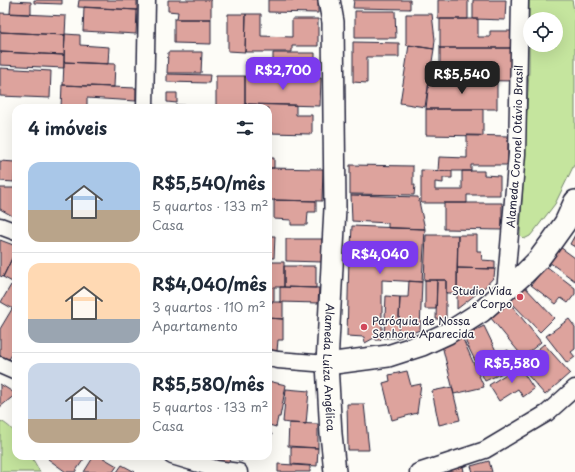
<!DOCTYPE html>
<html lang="pt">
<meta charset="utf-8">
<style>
:root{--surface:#fff;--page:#f6f6f7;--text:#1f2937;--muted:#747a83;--line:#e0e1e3;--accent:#7c3aed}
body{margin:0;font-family:"Playpen Sans",sans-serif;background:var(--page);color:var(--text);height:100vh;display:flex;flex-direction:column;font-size:15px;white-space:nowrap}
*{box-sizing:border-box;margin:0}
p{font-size:13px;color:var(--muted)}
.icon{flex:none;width:22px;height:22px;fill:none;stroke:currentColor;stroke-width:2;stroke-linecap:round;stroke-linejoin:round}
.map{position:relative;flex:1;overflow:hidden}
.panel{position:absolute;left:12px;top:104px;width:260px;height:356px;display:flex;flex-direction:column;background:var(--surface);border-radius:12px;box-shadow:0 4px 16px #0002}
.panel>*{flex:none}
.fabs{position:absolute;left:523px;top:12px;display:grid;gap:8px}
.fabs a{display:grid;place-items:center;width:40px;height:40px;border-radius:50%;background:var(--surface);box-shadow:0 4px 16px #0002;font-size:20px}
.price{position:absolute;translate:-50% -34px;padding:0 9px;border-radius:8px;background:var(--accent);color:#fff;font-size:13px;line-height:26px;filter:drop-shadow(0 1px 2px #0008)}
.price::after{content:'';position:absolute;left:50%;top:24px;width:12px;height:9px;margin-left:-6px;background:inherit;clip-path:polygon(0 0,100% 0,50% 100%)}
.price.selected{background:#222;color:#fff}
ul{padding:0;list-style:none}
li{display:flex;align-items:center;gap:12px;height:100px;padding:0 16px}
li+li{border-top:1px solid var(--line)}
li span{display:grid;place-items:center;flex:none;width:112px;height:80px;border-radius:12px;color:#555}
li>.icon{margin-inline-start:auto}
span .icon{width:48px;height:48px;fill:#fffc;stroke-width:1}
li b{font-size:17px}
h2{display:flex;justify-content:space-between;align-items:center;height:48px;padding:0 16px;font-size:17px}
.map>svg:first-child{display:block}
</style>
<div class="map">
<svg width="575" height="472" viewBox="0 0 575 472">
<rect width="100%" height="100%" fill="#fdfcf7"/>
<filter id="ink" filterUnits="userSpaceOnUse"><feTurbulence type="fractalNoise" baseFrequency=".025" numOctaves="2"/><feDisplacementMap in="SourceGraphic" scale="8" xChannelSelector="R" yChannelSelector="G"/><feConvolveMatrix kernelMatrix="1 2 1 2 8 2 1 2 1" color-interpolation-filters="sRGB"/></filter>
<g filter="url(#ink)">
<path fill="#c5e59e" stroke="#74846c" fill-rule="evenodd" d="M529,0H572L575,15V163L555,204L535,230L530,236L524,239L520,235L529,71ZM530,19H556V45H530Z
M0,421C6,423 12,429 16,434V456H31L40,472H0Z"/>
<path fill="#dda39d" stroke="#22223b" d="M34,0H62V4L34,3Z
M79,0H137V10L78,7Z
M168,0H211V19H177L178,12L168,11Z
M268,0H318V13L268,12Z
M354,0H410V9L353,8Z
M438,0H468V19H438Z
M473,0H506L505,20L473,19Z
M11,1L31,2V14L10,13Z
M84,7L137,10L136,34L83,31Z
M355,11H395L396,38H355Z
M0,13L66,16L65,35L0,32Z
M228,14H246L245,52L228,51Z
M246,14H261V36L292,37V19H318V46H292V52H245Z
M406,14H432L435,40L434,49L406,45Z
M174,19H211V44L174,43Z
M440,19H478V37H490V31H511V48H440Z
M0,32L65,35L64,55L0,52Z
M65,34L80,35V45L109,47L108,64L64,62Z
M353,42L399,43V57H367V83L353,82Z
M409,45L434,49L425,107L400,103Z
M440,48H516V81L440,80Z
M0,52L64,55V68L0,65Z
M168,52H202L201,73H167Z
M273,53H315V72H273Z
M64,62L115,64L114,87L63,85Z
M0,68L51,71L50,98L0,96Z
M167,74L210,75L209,83L167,82Z
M216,76H245V108L216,107Z
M245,76L321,78L320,106L245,104Z
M429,80H497V109H426Z
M62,85L136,88V101L87,98V108L61,107Z
M167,93H177V103L167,102Z
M245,104L296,105V115H312V134L268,133V108H245Z
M176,105L209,106V108H176Z
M426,109H483V136L426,135Z
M467,135L508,136V165H471V171H438L439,157L467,158Z
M268,158H274V168H268Z
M0,161L15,162L14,182L0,181Z
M350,165L413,166V185H415L414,195L350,194Z
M268,168L323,169L322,201L268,200Z
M421,170L452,171V178H443V183L435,182V190H462V171H484V175L500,176V195H467V203H421Z
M0,188H16V218L0,209Z
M351,195L418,197L425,229L388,228V223L352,221Z
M274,200L316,201V212H308L307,225H291V220L274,219Z
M444,203H502V230L444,229Z
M352,226L425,229L422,282L382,280V332L383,335V337L380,340H376L374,338L365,343L364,337L347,336L349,257L400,260V249L351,246Z
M426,235H458L457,293H446V280H424Z
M458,235H477V251H481L482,260L495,261V269L457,268Z
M575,235V247L570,244Z
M268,236H275L274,258H268Z
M286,239H322V262L286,261Z
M0,240L16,246V250L3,277L0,276Z
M560,247L575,258V281L549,262Z
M16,250V284L3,277Z
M268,262H284V287H274V301H268Z
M284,266H316V288L284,287Z
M546,266L575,288V294L568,303L561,298L556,304L531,285Z
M457,268L495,269L494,277L484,288L457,309Z
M425,280H437L436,309H425Z
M437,280H446V319H436Z
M409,281L422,282L420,330L398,338L400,297H408Z
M11,285L16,288V308L15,310L1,302Z
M524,286L554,318L540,332L509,300Z
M280,287L319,288L318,303L280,302Z
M386,296L400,297L398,338H384Z
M268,302H283V319L268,318Z
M509,302L541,342L523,357L490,317Z
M12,309L16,311V348L8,361L0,356V329Z
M268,318L283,319V340H278L277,351H268Z
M569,319L575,327V349L571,352L575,357L567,363L546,336Z
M484,326L498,355L508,350L518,366L485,381L463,336Z
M462,337L484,387L454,394L441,341Z
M544,344L570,373L545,395L519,365Z
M519,366L534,389L523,397L518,389L499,401L489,385Z
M407,371L411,386L421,384L417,413L392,420L383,383L390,381L389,375Z
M268,381L286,385L280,417H278L276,427L269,425L268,429Z
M0,384L16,394L0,407Z
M452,387L460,420L439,425L432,391Z
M286,389L309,391L306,424L289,423L283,422Z
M347,404H364L369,450H348Z
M289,423L318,424V448L288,446Z
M268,433L272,434L268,448Z
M291,447L318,448L317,466L291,464Z
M50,456H86L75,472H66L48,459Z
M94,456H100L117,466L113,472H84Z
M215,456H243L242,461L230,457L228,466L213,462Z
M489,461L492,472H473L471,466Z
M278,464L310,466V472H278Z
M122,465L135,472H117Z
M463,466L464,472H442Z"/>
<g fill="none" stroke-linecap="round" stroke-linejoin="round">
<g stroke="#22223b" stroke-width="19">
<g id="minor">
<path d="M145,108L147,0"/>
<path d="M0,226L16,232"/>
<path id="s1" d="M505,292L517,154L520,0"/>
<path d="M268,358L278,360L327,364"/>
<path d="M0,365L16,372"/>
<path d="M172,456L216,469L239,472"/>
<path d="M418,472L485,450L547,413L575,388"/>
</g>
</g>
<g stroke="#22223b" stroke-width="24">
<g id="tertiary">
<path id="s2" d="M329,0L333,22L335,208L327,364L331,434L335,472"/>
<path d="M327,364L388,356L422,345L448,333L481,312L524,274L538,260L550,244L565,223L575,201"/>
</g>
</g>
<use href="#minor" stroke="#fdfcf7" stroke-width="16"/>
<use href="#tertiary" stroke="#fdfcf7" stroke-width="21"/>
</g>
</g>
<g fill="#d1495b" stroke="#fdfcf7" stroke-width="1.5">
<circle cx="520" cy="297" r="4"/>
<circle cx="364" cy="327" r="4"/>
</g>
<g text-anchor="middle" stroke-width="3" stroke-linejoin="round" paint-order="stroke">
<g font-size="11" fill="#22223b" stroke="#fdfcf7">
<text dy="4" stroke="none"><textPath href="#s1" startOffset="146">Alameda Coronel Otávio Brasil</textPath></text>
<text dy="4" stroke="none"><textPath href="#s2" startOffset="368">Alameda Luíza Angélica</textPath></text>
</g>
<g font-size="11" fill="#22223b" stroke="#fdfcf7" text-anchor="end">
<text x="512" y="295">Studio Vida<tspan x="512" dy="13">e Corpo</tspan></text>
<text x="372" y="325" text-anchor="start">Paróquia de Nossa<tspan x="372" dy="13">Senhora Aparecida</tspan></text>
</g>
</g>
</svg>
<div class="fabs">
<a><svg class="icon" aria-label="locate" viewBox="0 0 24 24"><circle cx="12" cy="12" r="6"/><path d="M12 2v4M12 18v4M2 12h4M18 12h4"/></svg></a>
</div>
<b class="price" style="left:283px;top:91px">R$2,700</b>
<b class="price selected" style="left:462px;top:95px">R$5,540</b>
<b class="price" style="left:380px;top:275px">R$4,040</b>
<b class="price" style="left:512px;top:384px">R$5,580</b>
<section class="panel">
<h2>4 imóveis<svg class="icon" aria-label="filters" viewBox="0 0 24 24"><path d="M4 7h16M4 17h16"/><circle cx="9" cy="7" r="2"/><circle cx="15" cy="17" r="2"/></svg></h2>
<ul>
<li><span style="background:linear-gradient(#a9c7e8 60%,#b9a48a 0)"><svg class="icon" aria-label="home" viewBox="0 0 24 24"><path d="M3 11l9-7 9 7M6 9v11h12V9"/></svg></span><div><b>R$5,540/mês</b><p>5 quartos · 133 m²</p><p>Casa</p></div></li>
<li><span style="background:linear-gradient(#ffd9b3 70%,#9aa5b1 0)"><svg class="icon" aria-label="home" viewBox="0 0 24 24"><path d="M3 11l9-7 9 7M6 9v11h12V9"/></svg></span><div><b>R$4,040/mês</b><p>3 quartos · 110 m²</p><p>Apartamento</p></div></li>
<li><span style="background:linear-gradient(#c9d6e8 70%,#b9a48a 0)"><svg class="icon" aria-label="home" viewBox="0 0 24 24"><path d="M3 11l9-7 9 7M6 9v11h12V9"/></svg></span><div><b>R$5,580/mês</b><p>5 quartos · 133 m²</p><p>Casa</p></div></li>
</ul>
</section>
</div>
